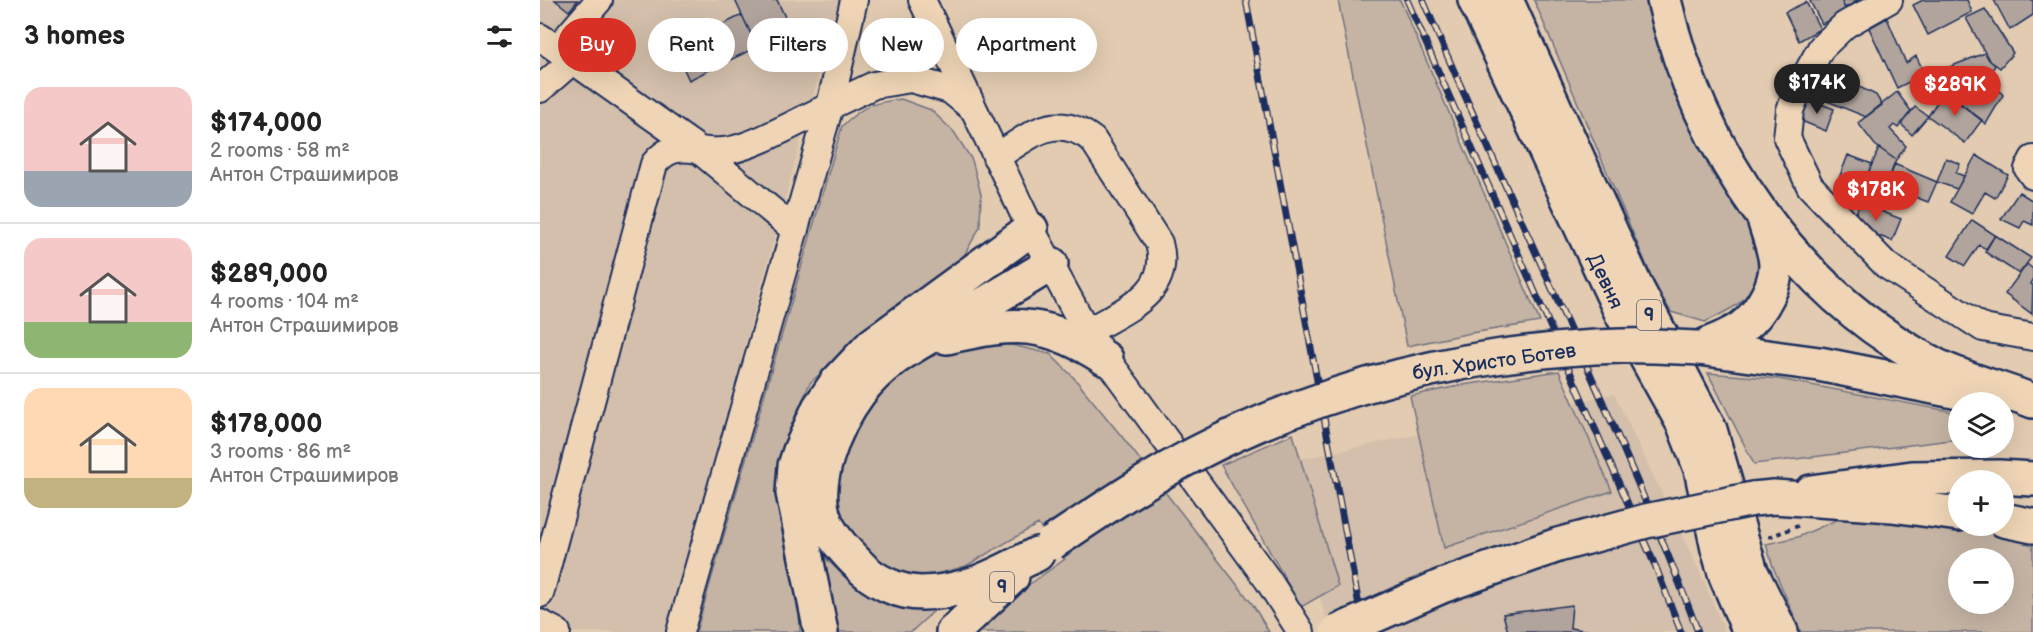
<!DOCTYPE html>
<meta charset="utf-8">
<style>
:root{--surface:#fff;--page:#f6f6f6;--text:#222;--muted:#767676;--line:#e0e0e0;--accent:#d93025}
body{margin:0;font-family:"Balsamiq Sans",sans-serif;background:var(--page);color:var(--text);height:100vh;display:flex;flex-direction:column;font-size:22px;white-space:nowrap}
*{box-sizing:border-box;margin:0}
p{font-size:20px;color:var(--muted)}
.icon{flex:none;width:33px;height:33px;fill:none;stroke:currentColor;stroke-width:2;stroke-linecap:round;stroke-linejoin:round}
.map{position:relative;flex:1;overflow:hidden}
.sheet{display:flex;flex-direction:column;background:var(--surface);width:540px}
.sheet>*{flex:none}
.banner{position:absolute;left:18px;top:18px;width:570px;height:54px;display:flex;gap:12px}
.buttons{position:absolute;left:1408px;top:392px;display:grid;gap:12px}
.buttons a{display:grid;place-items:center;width:66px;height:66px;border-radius:50%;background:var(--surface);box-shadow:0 6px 24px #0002;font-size:30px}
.price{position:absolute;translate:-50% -51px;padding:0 14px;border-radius:21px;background:var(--accent);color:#fff;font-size:20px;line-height:39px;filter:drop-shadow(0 2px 3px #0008)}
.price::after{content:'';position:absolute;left:50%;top:36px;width:18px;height:14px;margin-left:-9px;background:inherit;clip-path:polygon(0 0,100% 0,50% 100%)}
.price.on{background:#222;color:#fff}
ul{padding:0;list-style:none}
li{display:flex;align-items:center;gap:18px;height:150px;padding:0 24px}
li+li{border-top:2px solid var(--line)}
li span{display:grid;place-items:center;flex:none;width:168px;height:120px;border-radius:18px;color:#555}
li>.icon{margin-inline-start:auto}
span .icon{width:72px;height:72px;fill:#fffc;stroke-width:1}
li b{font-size:26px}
h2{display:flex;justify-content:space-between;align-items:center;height:72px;padding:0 24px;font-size:26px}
.tag{padding:0 21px;border-radius:27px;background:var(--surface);box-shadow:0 6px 24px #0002;font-size:21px;line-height:54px}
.tag.on{background:var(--accent);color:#fff}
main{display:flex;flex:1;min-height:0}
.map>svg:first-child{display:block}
</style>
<main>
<section class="sheet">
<h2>3 homes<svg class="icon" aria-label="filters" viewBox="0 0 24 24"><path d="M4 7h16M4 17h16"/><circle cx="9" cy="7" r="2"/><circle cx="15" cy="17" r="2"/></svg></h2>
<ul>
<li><span style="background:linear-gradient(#f6c9c9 70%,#9aa5b1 0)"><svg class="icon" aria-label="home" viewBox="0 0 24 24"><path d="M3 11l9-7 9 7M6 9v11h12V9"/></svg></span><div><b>$174,000</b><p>2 rooms · 58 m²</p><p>Антон Страшимиров</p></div></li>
<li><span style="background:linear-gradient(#f6c9c9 70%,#8fb573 0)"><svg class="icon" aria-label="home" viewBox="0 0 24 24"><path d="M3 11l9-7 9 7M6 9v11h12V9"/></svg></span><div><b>$289,000</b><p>4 rooms · 104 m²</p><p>Антон Страшимиров</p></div></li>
<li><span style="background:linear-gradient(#ffd9b3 75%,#c2b280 0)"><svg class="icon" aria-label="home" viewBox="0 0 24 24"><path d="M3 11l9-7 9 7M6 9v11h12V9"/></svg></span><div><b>$178,000</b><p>3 rooms · 86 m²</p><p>Антон Страшимиров</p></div></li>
</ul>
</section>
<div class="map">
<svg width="1493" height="632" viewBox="0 0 1493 632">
<rect width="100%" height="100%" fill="#e2cbb1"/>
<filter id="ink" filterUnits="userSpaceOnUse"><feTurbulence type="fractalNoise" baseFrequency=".0167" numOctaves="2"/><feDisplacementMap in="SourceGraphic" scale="12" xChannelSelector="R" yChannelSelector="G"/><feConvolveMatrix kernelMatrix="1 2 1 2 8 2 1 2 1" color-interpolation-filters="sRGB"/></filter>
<g filter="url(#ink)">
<path fill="#d3bfab" d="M0,0H299L127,632H0Z
M1074,394L1164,581L1185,632H790L741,463Z"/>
<path fill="#c5b4a4" stroke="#707281" stroke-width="1.5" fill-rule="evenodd" d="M798,0H860L1000,322L931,333L867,346Z
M994,0H1106L1127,70L1171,172L1203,215L1223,258C1209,301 1205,302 1165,322L1131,312L1115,285Z
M361,99L391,110L414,132L432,160L441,194L440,227L422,259L323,335L270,383L251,427L236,486L259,607L260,632H156L302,126C324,105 332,103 361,99Z
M432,344L472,345L510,354L534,378L583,438L713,605L729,632H438L490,584L525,559L498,524L426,566L394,575L354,574L320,553L301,529L295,496L301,458L321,414L348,381L384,359Z
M1019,371L1072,491L904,548L870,396L923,385Z
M1168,373L1239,379L1419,413V439L1214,464Z
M753,434L798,586L761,607L681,465Z
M1314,512H1342L1493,540V632H1261L1233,567L1226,544L1258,537ZM1419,558H1464V603H1419Z
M280,553L311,583L349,606L396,609L371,632H294Z"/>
<path fill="#b1a49c" stroke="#1b2f5e" stroke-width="1.5" d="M15,0H38L29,11Z
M195,0H237L251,30L217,47Z
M1272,0H1301L1306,11L1282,24L1270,1Z
M1301,0H1319L1305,8Z
M1383,0H1427L1432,12L1388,35L1373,5Z
M1454,0H1493V15L1470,30Z
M1266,2L1280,29L1259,41L1245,12Z
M1445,9L1473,53L1460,68L1449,60L1426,18Z
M202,15L217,47L149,80L134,48Z
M1347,18L1366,63L1376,56L1385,74L1357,88L1329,28Z
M1445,53L1449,60L1455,65L1449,77L1463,95L1446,124L1404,91L1411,80L1407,68Z
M1282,69L1336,95L1342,105L1326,117L1270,94Z
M1404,91L1442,120L1425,143L1388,116Z
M1357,92L1371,111L1358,128L1354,125L1350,129L1366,146L1356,160L1335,145L1318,123Z
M1268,99L1294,109L1286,131L1259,120Z
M1375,107L1388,116L1372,135L1361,124Z
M1339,148L1356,160L1343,199L1321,190Z
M1308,155L1332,164L1318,195L1296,186Z
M1436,155L1468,175L1455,198L1445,192L1432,214L1410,202Z
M1406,158L1420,164L1416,173L1424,176L1417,189L1397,182Z
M1354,164L1397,182L1388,202L1347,186Z
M1479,192L1493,201V225L1484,221L1480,228L1461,219Z
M1320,203L1361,219L1352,241L1311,225Z
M1432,220L1455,235L1446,249L1439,245L1425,266L1409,256Z
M1455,235L1491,258L1479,274L1445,252Z
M1487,264L1493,269V280L1491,284L1493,285L1492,314L1465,294Z
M1032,605L1030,628L1057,632H968L963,614Z"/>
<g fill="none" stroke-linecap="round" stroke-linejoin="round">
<g stroke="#1b2f5e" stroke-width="30">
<path id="minor" d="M382,0L491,229L547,332L728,580L761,632
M1349,0L1305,25L1281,48L1261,84L1250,110L1247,138L1270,186L1346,265L1443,328L1493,337
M0,37L158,149L255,230
M17,49L59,0
M0,89L32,61
M456,157C490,136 515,110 553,140L619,243C633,294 583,310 547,332
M1493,159L1488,169L1493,176
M0,594L114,164C135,137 155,154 183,151C211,149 262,119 290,106L314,0
M0,623L17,632
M140,632L290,106L334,85L371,79L410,90L432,108"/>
</g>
<g stroke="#1b2f5e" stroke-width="38">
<path id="major" d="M1159,348L1279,364L1459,400
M1271,492L1372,478L1459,477L1493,479"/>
</g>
<g stroke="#1b2f5e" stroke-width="38">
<path id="highway" d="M935,0L1082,314L1144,425L1161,469L1178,549L1186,576L1210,632
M966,0L1095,285L1170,430L1211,572L1241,632
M1124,0C1158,149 1256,294 1395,365C1424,379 1462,389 1493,401
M407,337C475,321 507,320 566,359
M1159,348C1192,335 1211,329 1228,295C1233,285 1236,275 1236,264C1235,250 1229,236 1225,222
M1213,499L1234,497L1352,505L1419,514
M1464,520L1493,526
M497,554C458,574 429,592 382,593C359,593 333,581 318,564C306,552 294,539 287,525C268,486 296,424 319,393C342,361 377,344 409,325C443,305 477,285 511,264
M281,632L253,493L255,466L260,451L279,408L297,382L332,345L491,229
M413,632L472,577"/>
</g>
<path stroke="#1b2f5e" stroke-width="4" stroke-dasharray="4.5 4.5" stroke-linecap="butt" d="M1229,537L1258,526"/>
<use href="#minor" stroke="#efd5b6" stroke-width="26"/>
<use href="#major" stroke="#efd5b6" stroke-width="33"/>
<use href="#highway" stroke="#efd5b6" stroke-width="33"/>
<g stroke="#1b2f5e" stroke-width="7">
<path id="rail" d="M706,0L824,632
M867,0L1117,570L1141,632
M883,0C949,154 1022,306 1088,460C1112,517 1137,574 1158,632"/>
</g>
<use href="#rail" stroke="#efd5b6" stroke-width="4.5" stroke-dasharray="14" stroke-linecap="butt"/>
<g stroke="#1b2f5e" stroke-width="38" stroke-linecap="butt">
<path id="highway-bridge" d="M512,543C560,511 608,478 659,452C790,385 934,350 1082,346C1107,345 1133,347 1159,348
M797,632L902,586L1018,545L1106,521L1213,499"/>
</g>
<use href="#highway-bridge" stroke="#efd5b6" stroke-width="33"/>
</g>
</g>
<g text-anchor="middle" stroke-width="5" stroke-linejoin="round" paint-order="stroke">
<g fill="#efd5b6" stroke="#5b6178" stroke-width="1.5">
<rect x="1097" y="300" width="24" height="30" rx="4.5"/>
<rect x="450" y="572" width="24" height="30" rx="4.5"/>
</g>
<g font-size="18" font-weight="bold" fill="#1b2f5e">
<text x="1109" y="321">9</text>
<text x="462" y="593">9</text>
</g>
<g font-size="20" fill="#1b2f5e" stroke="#efd5b6">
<text transform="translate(1066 281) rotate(65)" y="7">Девня</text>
<text transform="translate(954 361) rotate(-8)" y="7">бул. Христо Ботев</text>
</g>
</g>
</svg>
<div class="buttons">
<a><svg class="icon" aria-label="layers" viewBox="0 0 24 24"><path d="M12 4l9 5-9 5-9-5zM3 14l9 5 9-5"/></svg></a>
<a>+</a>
<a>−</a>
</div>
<b class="price on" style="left:1277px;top:115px">$174K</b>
<b class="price" style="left:1415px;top:117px">$289K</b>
<b class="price" style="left:1336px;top:222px">$178K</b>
<div class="banner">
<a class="tag on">Buy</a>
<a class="tag">Rent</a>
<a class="tag">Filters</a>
<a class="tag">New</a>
<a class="tag">Apartment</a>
</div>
</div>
</main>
